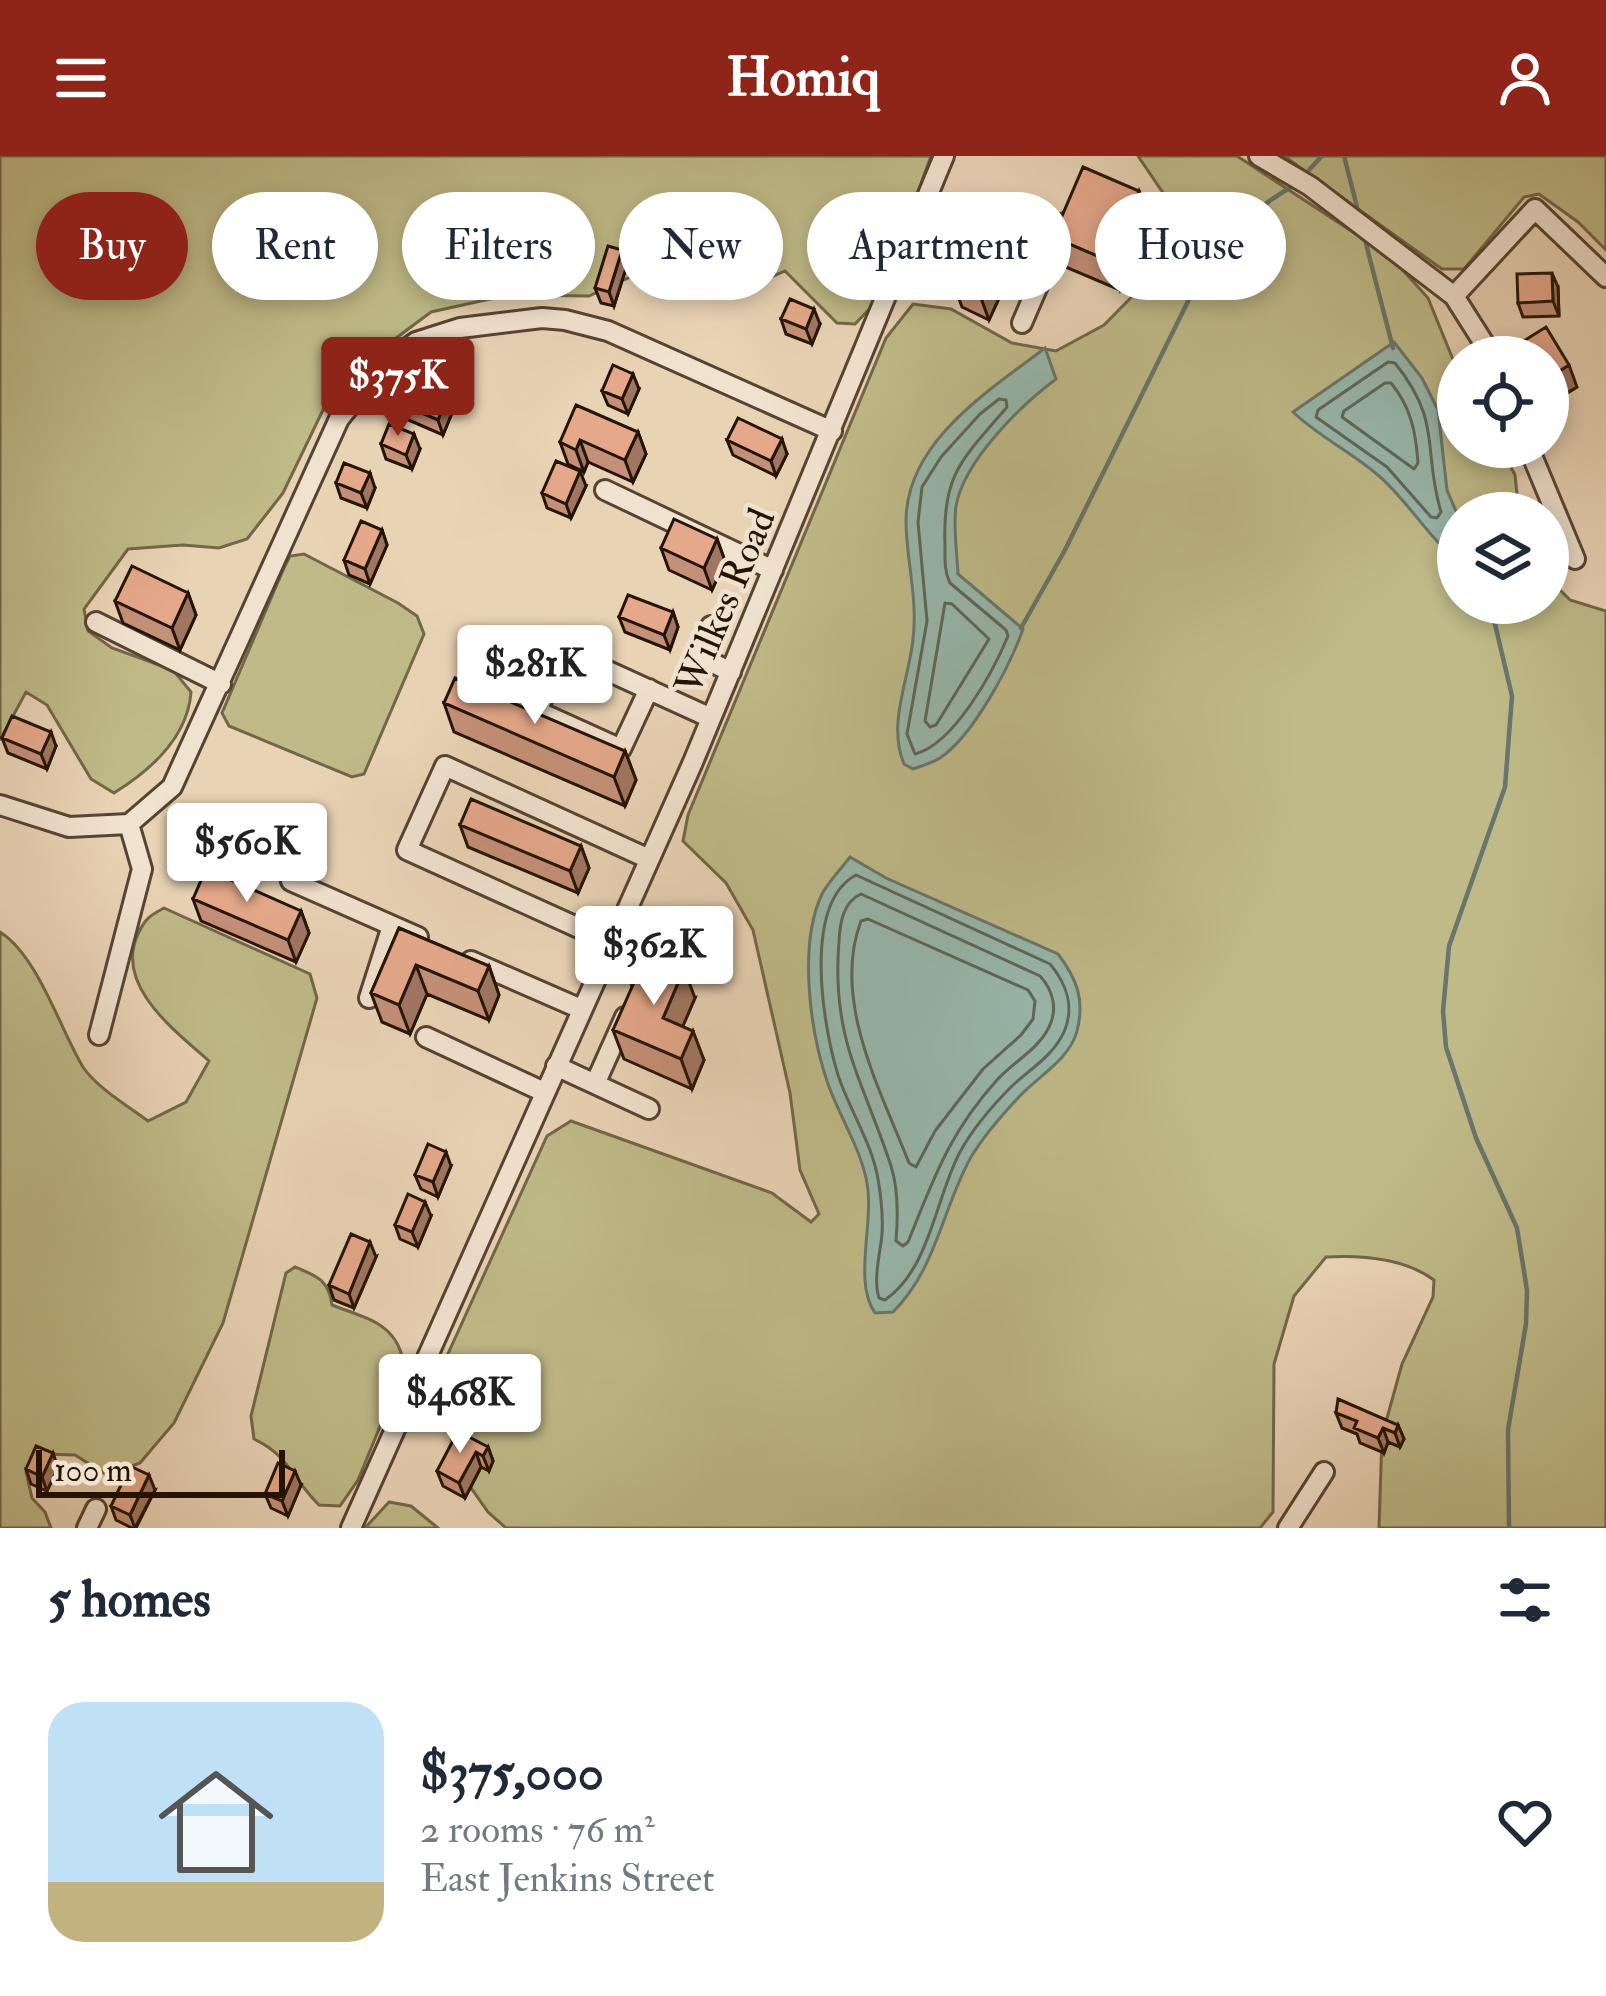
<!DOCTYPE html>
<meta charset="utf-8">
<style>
:root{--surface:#fff;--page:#f2f2f3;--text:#1f2937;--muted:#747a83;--accent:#8f2418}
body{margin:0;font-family:"IM FELL Double Pica",serif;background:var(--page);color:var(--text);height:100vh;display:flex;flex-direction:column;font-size:45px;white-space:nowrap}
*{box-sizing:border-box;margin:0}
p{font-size:39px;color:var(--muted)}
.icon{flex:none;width:66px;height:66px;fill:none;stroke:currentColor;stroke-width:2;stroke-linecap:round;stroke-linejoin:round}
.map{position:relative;height:1372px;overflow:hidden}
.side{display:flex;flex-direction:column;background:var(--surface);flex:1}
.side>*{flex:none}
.top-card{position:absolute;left:36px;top:36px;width:1536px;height:108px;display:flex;gap:24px}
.controls{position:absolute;left:1437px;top:180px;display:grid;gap:24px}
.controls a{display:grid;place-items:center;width:132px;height:132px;border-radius:50%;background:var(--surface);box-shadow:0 6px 18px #0003;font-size:60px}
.scale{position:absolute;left:36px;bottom:30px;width:249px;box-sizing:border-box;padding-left:12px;border:6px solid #251406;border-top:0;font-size:33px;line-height:42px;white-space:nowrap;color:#251406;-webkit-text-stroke:9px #f1e2cf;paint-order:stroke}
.price{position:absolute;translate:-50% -102px;padding:0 27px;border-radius:12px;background:#fff;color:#222;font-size:39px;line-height:78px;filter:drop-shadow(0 3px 6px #0008)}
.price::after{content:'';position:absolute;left:50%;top:72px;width:36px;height:27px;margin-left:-18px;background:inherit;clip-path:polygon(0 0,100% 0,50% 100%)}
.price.on{background:var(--accent);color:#fff}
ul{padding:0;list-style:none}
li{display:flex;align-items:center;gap:36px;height:300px;padding:0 48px}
li span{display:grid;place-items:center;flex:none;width:336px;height:240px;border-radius:36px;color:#555}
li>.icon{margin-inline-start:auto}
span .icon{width:144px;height:144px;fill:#fffc;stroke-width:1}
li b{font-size:51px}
h2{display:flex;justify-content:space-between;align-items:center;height:144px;padding:0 48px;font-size:51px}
.chip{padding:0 42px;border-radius:54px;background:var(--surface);box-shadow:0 6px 18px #0003;font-size:42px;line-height:108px}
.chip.on{background:var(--accent);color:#fff}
header{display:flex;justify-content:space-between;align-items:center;height:156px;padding:0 48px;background:var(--accent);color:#fff;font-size:54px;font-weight:800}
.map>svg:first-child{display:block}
</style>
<header><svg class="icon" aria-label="menu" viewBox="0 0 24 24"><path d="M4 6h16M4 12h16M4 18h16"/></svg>Homiq<svg class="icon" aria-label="person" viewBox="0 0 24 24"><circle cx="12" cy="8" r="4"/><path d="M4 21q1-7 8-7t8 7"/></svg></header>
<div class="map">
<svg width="1606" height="1372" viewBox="0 0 1606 1372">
<rect width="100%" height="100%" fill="#e9d3b5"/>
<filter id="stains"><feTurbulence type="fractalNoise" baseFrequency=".00167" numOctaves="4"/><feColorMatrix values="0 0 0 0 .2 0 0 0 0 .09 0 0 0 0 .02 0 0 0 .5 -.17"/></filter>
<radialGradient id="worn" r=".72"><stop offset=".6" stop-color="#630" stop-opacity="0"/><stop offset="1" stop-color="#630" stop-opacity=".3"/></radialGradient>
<path fill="#bfba88" stroke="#726747" stroke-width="3" d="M0,0H931L879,143L855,168L837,167L785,115L740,135L706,141L679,123L637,118L589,140L508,139L431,156L336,227L283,337L247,383L219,392L183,389L128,393L84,453L88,475L112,492L173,514L191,536C188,580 151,614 114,637L91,623L47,549L26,536L0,584Z
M1138,0H1237L1391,101L1428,142L1456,211L1458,291H1500L1515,319L1519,357H1458V447H1548V422L1570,444L1606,455V1372H1379L1382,1280L1402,1208L1433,1141L1434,1124C1404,1102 1362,1099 1326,1101L1294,1140L1274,1208L1273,1356L1260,1372H506L488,1356L462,1319L451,1281L438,1261L432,1233L547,980L571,965L772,1037L811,1066L819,1058L800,1014L790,937L753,774L726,727L683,685L688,659L886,182L913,148L951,153L1012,187L1056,195L1104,169L1160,112L1174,53Z
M1284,0H1606V94L1578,66L1539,38L1524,41L1464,113H1442Z
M304,398L398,447L417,460L424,478L364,618L352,621L229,570L222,557L284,412L290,400Z
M164,752L310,818L317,842L223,1167L174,1267L140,1307L107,1319L75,1299L41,1298L26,1316L32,1342L45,1356L51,1372H0V776C38,800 60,873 83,911C97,932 128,950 148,965L186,946L209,905C174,874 114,829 138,778C145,763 149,760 164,752Z
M295,1111C317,1120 329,1124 332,1149C368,1163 400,1168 404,1212L358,1324L340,1350L319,1349C293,1324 289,1299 254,1283L251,1260L286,1117Z
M389,1346L411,1350L438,1372H365Z"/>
<path fill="#97b8ac" stroke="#69766a" stroke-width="3" d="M1394,186L1422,222L1438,254L1447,334L1458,360V405C1427,380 1408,345 1379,320C1352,296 1319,281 1293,256Z
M1045,192L1056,223C1020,250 964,305 956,350C953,371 957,396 958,418L1023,473C1010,510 973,580 940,602C932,607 922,610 913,613L904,608C887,568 909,524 913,483C918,442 906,403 906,364C907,285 989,235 1045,192Z
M850,701L886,722L1058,798C1077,823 1085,844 1077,875C1069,905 1036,921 1017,943C1001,960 983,981 971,1001C942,1053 937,1112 893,1156L875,1157C852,1124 876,1064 866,1022C859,990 839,959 828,928C810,876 798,789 822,738C829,725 841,713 850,701Z"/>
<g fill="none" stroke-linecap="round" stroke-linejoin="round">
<path stroke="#5e6659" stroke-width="3" d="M1388,206L1395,207C1443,267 1422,292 1441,356L1437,362L1431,361L1387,311L1316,261L1318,254Z
M1385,227H1391C1411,251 1416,277 1418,307L1414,313L1342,261L1344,255Z
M999,243L1006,244L1007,251C963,303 942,317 945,389C945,403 944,415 950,427L1006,474L1008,480C993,516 954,588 915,598L907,578L927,465L918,366L922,331L941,301L980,258Z
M945,447L952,448L989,483L936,569L930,571L925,565Z
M856,719L1050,808C1066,827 1075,851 1064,876C1053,900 1030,913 1012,930C994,948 972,974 960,996C935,1043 930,1113 885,1144L879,1142C873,1123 880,1099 882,1078C883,1061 881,1040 878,1023C872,987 849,953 838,919C823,870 802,748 856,719Z
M861,738L1040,820C1053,834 1058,853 1049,871C1038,894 1013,906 997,924C949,977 934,1022 908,1086L903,1090L896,1085C898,1062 898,1032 891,1010C863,924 831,883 839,785C840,767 843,746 861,738Z
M868,763L1028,834L1035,845L1033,863L1021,879L983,913L935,975L916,1011L909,1007C881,935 831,844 861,765Z"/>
<path stroke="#69766a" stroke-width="4.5" d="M1344,0L1357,51
M1309,14L1322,0
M1366,88L1393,192
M1490,447L1512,540L1505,631L1449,790L1443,855L1446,891L1476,982L1517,1072L1527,1134L1526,1168L1508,1274L1509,1372
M1021,472L1065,394L1204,113C1227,77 1256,51 1293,30"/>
<g stroke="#564432" stroke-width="24">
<path id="minor" d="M1259,0L1310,30L1454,140L1485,189L1486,201
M926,44L1049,103
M1454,140L1535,53L1606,121
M1022,167L1065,67
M1525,291L1533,302L1575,403
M605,334L773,414
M96,466L221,528
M711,470L697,499L731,516
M649,533L621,593L537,555L564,495L711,562
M0,649L69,671L129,668
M291,725L418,781
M616,775L637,784L646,814L641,825
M612,787L407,694L445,610L649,703
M471,805L581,853
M369,842L392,770
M99,879L142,713L129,668L172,631L339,263L382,210L416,186L460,172L542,162L565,164L608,175L832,275
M426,881L544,936
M556,910L649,953
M595,928L625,861
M87,1372L96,1353
M351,1372L693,606L944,0
M1288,1372L1324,1316"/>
</g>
<use href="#minor" stroke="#f1e2cf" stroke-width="18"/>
</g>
<path fill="#c59078" stroke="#251406" stroke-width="3" d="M1150,64L1120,134L1063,110L1053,81Z
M627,109L614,150L601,147L595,132Z
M1011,116L989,164L962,151L954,129Z
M1558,131L1559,160L1523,161L1518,147Z
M781,163L820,168L812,188L786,178Z
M639,233L628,258L608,249L602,235Z
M398,247L452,257L443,279L404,262Z
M638,276L646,298L633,326L588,306L584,316L568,308L560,286Z
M727,284L787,298L776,320L733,299Z
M381,288L420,293L412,313L386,303Z
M336,327L375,332L367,352L341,342Z
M586,330L571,362L547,352L542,337Z
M382,374L387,389L370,428L349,419L344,404Z
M717,383L725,405L712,434L669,414L661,392Z
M188,437L196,459L180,494L123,467L115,445Z
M673,456L678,471L670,494L625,476L619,461Z
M444,547L625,595L636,624L625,650L454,576Z
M2,582L56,590L47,613L8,597Z
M460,669L581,690L589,712L578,737L468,691Z
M193,743L301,755L309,777L296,806L201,765Z
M399,772L489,810L499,839L489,864L427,838L410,878L382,866L371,837Z
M695,842L682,871L704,904L692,933L624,903L613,874Z
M451,1010L438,1041L421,1033L415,1019Z
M431,1060L418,1091L400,1083L395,1069Z
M376,1101L354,1152L334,1144L329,1129Z
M1336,1257L1398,1269L1404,1283L1400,1291L1388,1286L1384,1297L1360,1287L1357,1278L1342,1272Z
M488,1291L493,1305L489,1315L481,1311L465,1342L443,1330L437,1315Z
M58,1312L47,1335L31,1328L26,1313Z
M301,1329L288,1360L271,1352L265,1338Z
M155,1334L136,1372H132L116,1364L111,1350Z"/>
<path fill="#a07661" stroke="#251406" stroke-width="3" d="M1139,35L1150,64L1120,134L1109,105Z
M622,94L627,109L614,150L609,136Z
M1003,94L1011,116L989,164L981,142Z
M1552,117L1558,131L1559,160L1553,145Z
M814,153L820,168L812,188L806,173Z
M1569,209L1577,231L1548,249V222Z
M633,218L639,233L628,258L622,243Z
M447,242L452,257L443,279L438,264Z
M638,276L646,298L633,326L625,304Z
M414,278L420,293L412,313L406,299Z
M782,283L787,298L776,320L771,305Z
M580,284L588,306L584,316L576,294Z
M580,315L586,330L571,362L566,348Z
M370,317L375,332L367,352L361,337Z
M382,374L387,389L370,428L365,413Z
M717,383L725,405L712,434L704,412Z
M188,437L196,459L180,494L172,472Z
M673,456L678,471L670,494L664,479Z
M51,576L56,590L47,613L41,598Z
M625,595L636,624L625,650L614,621Z
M581,690L589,712L578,737L570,715Z
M301,755L309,777L296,806L288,784Z
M416,809L427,838L410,878L399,849Z
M489,810L499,839L489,864L478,835Z
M684,813L695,842L674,891L663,862Z
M693,875L704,904L692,933L681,903Z
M446,996L451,1010L438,1041L433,1026Z
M425,1046L431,1060L418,1091L412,1076Z
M370,1086L376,1101L354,1152L349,1138Z
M1398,1269L1404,1283L1400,1291L1395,1277Z
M1383,1272L1388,1286L1384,1297L1378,1282Z
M488,1291L493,1305L489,1315L483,1300Z
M476,1296L481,1311L465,1342L459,1327Z
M53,1297L58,1312L47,1335L42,1321Z
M295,1315L301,1329L288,1360L282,1345Z
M149,1319L155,1334L135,1372L130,1359Z"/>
<path fill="#e5a88b" stroke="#251406" stroke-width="3" d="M1083,11L1139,35L1109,105L1053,81Z
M977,81L1003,94L981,142L954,129Z
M608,90L622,94L609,136L595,132Z
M1552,117L1553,145L1518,147L1517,118Z
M790,143L814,153L806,173L781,163Z
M1546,171L1569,209L1548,222V201H1498Z
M613,209L633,218L622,243L602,235Z
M407,226L447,242L438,264L398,247Z
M576,249L638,276L625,304L580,284L576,294L560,286Z
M738,262L782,283L771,305L727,284Z
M389,268L414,278L406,299L381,288Z
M556,305L580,315L566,348L542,337Z
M344,307L370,317L361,337L336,327Z
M674,363L717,383L704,412L661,392Z
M361,365L382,374L365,413L344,404Z
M132,410L188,437L172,472L115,445Z
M628,439L673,456L664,479L619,461Z
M455,522L625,595L614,621L444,547Z
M12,560L51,576L41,598L2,582Z
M471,643L581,690L570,715L460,669Z
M206,713L301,755L288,784L193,743Z
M399,772L489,810L478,835L416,809L399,849L371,837Z
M647,797L684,813L663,862L693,875L681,903L613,874Z
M428,988L446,996L433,1026L415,1019Z
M408,1038L425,1046L412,1076L395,1069Z
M351,1078L370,1086L349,1138L329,1129Z
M1338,1243L1398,1269L1395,1277L1383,1272L1378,1282L1354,1272L1357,1265L1336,1257Z
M458,1275L488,1291L483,1300L476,1296L459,1327L437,1315Z
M36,1290L53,1297L42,1321L26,1313Z
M278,1307L295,1315L282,1345L265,1338Z
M130,1310L149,1319L130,1359L111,1350Z"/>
<g text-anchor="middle" stroke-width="9" stroke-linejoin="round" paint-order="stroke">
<g font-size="39" fill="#251406" stroke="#f1e2cf">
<text transform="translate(724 445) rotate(-67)" y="14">Wilkes Road</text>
</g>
</g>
<rect width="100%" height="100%" filter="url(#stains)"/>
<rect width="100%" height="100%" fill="url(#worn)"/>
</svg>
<div class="controls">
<a><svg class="icon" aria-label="locate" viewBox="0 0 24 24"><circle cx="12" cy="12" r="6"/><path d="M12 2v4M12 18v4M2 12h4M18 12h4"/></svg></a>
<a><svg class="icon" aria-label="layers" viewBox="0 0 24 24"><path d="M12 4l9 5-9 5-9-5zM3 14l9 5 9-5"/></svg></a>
</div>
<div class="scale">100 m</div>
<b class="price on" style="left:398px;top:283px">$375K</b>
<b class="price" style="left:535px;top:571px">$281K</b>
<b class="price" style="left:247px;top:749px">$560K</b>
<b class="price" style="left:654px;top:852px">$362K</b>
<b class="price" style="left:460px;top:1300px">$468K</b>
<div class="top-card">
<a class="chip on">Buy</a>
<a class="chip">Rent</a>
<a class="chip">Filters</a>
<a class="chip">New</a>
<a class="chip">Apartment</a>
<a class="chip">House</a>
</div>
</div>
<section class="side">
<h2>5 homes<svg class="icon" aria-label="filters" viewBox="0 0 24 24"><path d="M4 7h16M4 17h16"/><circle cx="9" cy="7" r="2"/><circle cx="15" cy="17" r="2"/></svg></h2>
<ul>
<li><span style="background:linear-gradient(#bfe0f5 75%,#c2b280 0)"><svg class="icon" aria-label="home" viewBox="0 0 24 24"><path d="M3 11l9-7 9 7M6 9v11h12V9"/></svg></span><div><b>$375,000</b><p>2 rooms · 76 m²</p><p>East Jenkins Street</p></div><svg class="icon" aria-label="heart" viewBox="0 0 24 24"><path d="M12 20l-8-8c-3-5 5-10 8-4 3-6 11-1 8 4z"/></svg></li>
</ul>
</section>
